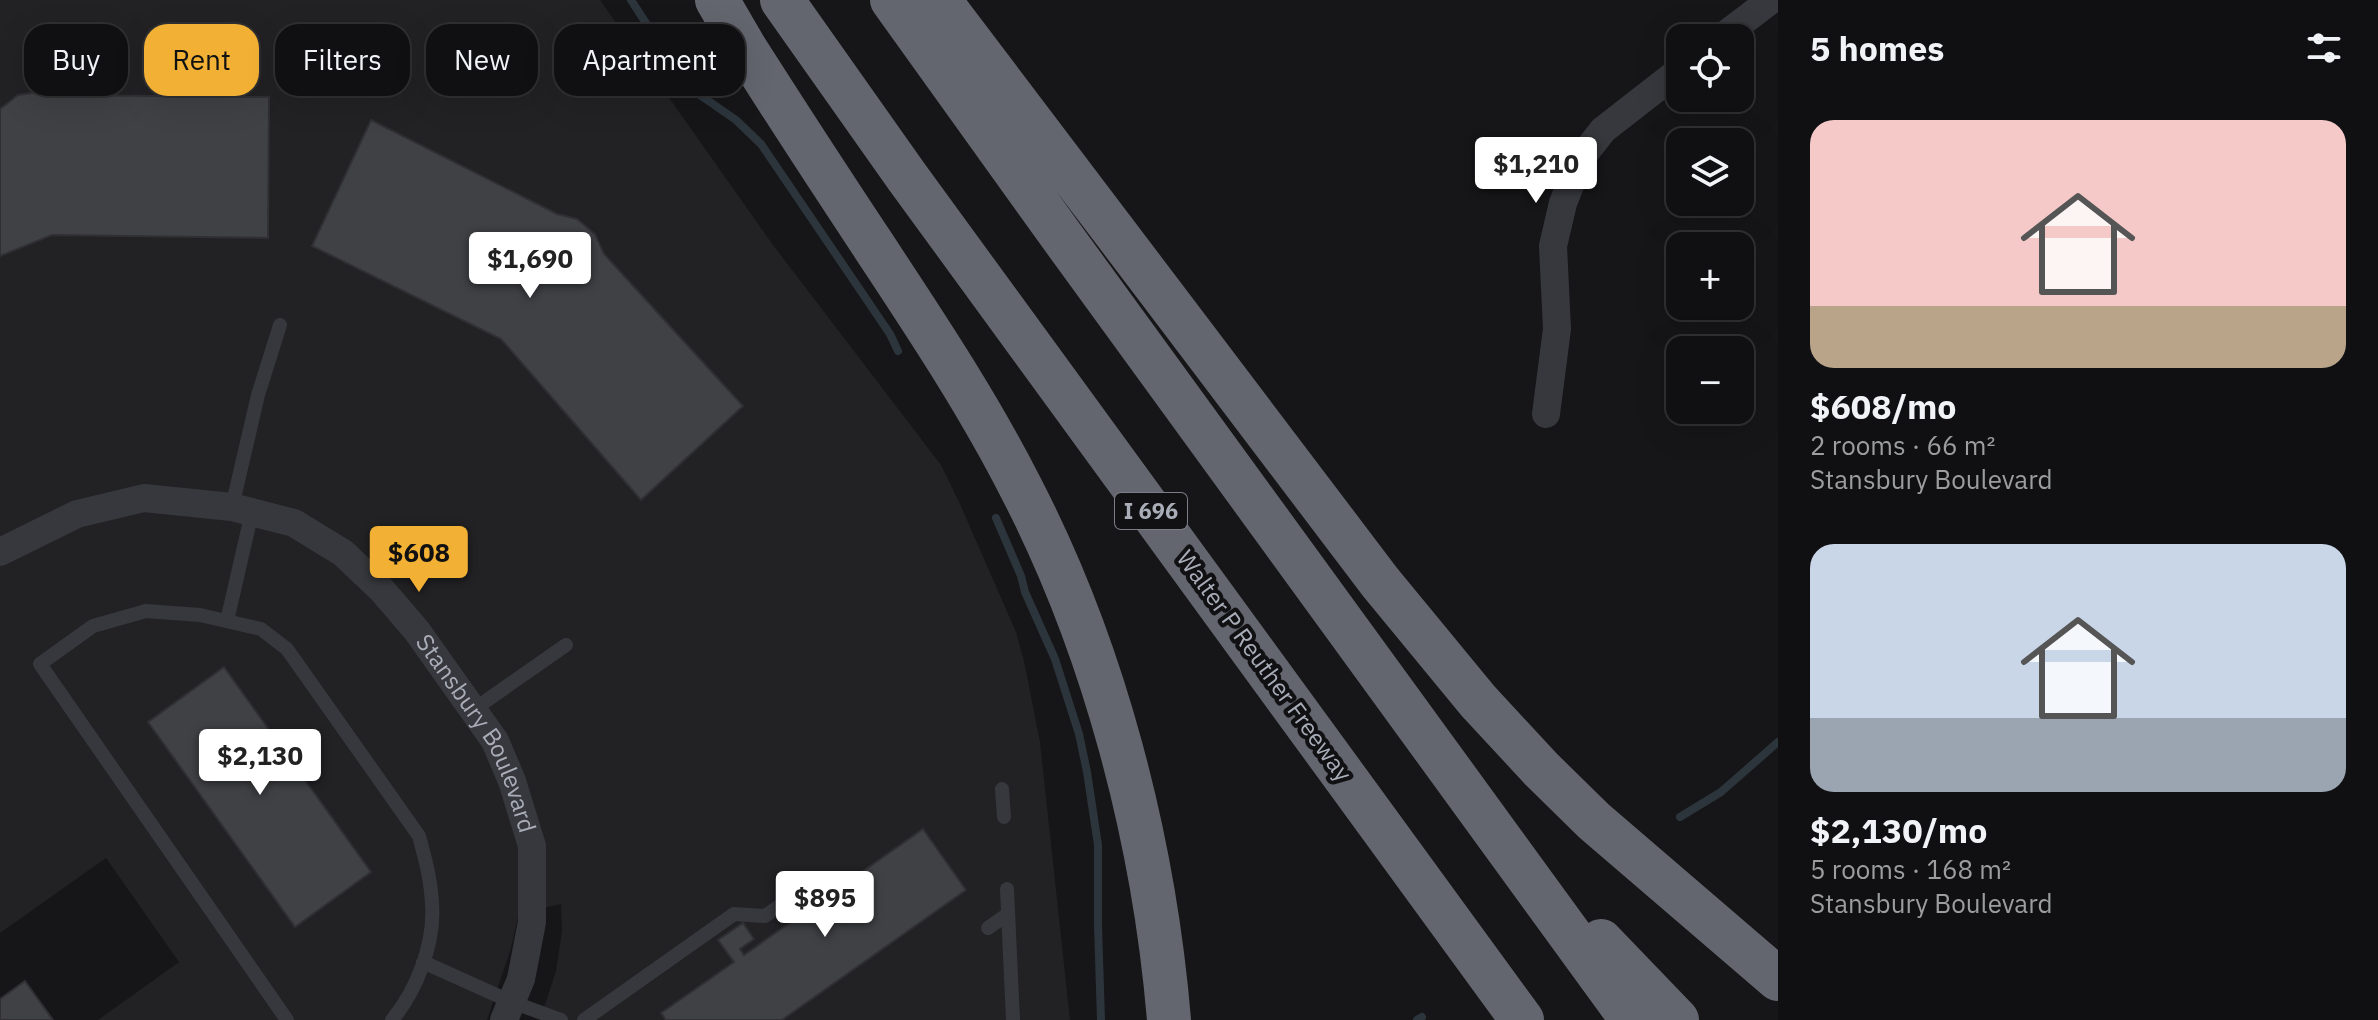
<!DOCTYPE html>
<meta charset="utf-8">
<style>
:root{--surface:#101012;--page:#1e1e20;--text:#f1f3f6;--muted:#9c9d9f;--line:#303032;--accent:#f2b134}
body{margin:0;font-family:"IBM Plex Sans",sans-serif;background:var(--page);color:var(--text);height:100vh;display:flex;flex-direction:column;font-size:30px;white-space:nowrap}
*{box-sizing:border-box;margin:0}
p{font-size:26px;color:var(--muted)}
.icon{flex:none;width:44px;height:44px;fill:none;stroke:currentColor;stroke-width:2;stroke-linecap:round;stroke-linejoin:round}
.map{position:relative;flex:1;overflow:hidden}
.side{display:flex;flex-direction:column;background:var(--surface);width:600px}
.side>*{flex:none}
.banner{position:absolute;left:24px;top:24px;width:760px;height:72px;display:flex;gap:16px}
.controls{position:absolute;left:1666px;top:24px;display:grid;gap:16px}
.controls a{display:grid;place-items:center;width:88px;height:88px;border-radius:16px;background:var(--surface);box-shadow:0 8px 32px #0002,0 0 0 2px var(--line);font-size:40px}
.price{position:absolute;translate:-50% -68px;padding:0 18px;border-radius:8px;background:#fff;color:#222;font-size:26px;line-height:52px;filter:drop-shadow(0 2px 4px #0008)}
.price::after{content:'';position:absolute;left:50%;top:48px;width:24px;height:18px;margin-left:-12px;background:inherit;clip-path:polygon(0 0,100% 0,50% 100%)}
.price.current{background:var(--accent);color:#111}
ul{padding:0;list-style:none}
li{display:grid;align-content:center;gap:16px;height:424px;padding:0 32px}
li span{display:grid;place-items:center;height:248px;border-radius:24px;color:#555}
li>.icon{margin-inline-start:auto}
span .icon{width:144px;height:144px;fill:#fffc;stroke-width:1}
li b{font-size:34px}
h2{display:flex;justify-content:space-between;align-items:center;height:96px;padding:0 32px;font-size:34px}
.pill{padding:0 28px;border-radius:24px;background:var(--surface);box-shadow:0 8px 32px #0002,0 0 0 2px var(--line);font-size:28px;line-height:72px}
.pill.current{background:var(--accent);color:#111}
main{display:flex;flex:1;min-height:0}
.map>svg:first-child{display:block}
</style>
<main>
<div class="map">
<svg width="1778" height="1020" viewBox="0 0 1778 1020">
<rect width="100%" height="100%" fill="#161618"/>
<path fill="#222225" d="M0,0H600L773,245L941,465L960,504L1016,632L1024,661L1040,742L1070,1020H540L556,971L562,931L561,904L519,913L511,948L487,1020H98L179,962L106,858L0,933Z"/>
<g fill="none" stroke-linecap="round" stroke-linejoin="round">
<path stroke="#2c353c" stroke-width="8" d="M631,0L655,37L674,74L684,84L736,120L761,144L890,334L898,351
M996,518L1021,576L1025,592L1055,659L1079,734L1087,772L1098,845V925L1101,1020
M1680,817L1721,792L1778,742
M1417,1020L1422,1017"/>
</g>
<path fill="#404145" stroke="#303034" stroke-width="2" d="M38,92L57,95L269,97L268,238L52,235L0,256V109L18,95Z
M371,120L557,214L577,219L595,234L604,254L743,406L641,500L501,339L312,246Z
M224,667L371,872L295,927L148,722Z
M923,829L966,890L782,1020H666L661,1013L734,962L718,940L743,923L754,939L740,949L744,955Z
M25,981L53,1020H0V999Z"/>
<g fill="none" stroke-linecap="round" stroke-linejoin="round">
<path stroke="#37383d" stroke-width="14" d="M232,507L258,395L280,325
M227,621L252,512
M473,710L566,645
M1002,789L1004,817
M1007,889L1013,1020
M988,928L1008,914
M423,962L512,1002L561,1020
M287,1020L40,664L93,626L146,611L200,615L261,629L287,649L419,836C425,858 431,880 432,904C435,943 417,990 392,1020
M584,1020L734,914L765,916L794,896"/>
<g stroke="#37383d" stroke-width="28">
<path d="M1721,38L1771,0"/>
<path d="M1546,414L1557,329L1553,246L1563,203L1581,158L1603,130L1680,70"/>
<path id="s1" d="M0,552L77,514L144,498L232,507L294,523L343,553L381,589L417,631L495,741L512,781L532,846V922L521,979L504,1020"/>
</g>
<path stroke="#63666e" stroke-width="44" d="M717,0L745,48C787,114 830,180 873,245C925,324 978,403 1021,488C1104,648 1154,840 1169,1020
M782,0L907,177L1522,1020
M892,0L1060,234L1632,1020
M939,0L1380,582L1478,701L1541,769L1594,821L1778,979
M1601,941L1677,1020"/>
</g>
<g text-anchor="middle" stroke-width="8" stroke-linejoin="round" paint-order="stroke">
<rect fill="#111113" stroke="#7b7e86" stroke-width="2" x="1115" y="493" width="72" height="36" rx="6"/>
<g font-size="22" font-weight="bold" fill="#a8adb8">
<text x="1151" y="519">I 696</text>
</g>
<g font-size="24" fill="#a8adb8" stroke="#111113">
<text transform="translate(1264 666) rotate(54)" y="8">Walter P Reuther Freeway</text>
<text dy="8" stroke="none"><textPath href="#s1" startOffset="592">Stansbury Boulevard</textPath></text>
</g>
</g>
</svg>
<div class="controls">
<a><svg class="icon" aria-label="locate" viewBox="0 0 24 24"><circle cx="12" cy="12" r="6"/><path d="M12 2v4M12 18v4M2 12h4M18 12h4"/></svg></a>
<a><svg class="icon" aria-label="layers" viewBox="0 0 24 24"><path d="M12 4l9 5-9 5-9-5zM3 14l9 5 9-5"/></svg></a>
<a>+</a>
<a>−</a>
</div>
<b class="price" style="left:1536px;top:205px">$1,210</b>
<b class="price" style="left:530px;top:300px">$1,690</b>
<b class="price current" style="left:419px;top:594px">$608</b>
<b class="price" style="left:260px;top:797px">$2,130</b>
<b class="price" style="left:825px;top:939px">$895</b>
<div class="banner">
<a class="pill">Buy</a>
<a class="pill current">Rent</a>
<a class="pill">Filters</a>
<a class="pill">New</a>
<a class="pill">Apartment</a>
</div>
</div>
<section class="side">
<h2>5 homes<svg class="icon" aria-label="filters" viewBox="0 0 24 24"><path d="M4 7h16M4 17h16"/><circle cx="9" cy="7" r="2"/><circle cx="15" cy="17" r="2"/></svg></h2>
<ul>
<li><span style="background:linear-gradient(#f6c9c9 75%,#b9a48a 0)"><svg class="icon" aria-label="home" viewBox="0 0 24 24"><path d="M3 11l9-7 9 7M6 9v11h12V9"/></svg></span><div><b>$608/mo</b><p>2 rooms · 66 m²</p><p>Stansbury Boulevard</p></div></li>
<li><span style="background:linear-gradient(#c9d6e8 70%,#9aa5b1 0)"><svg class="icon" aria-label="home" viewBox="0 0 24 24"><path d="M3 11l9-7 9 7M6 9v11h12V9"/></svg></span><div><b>$2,130/mo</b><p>5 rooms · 168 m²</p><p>Stansbury Boulevard</p></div></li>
</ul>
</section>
</main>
